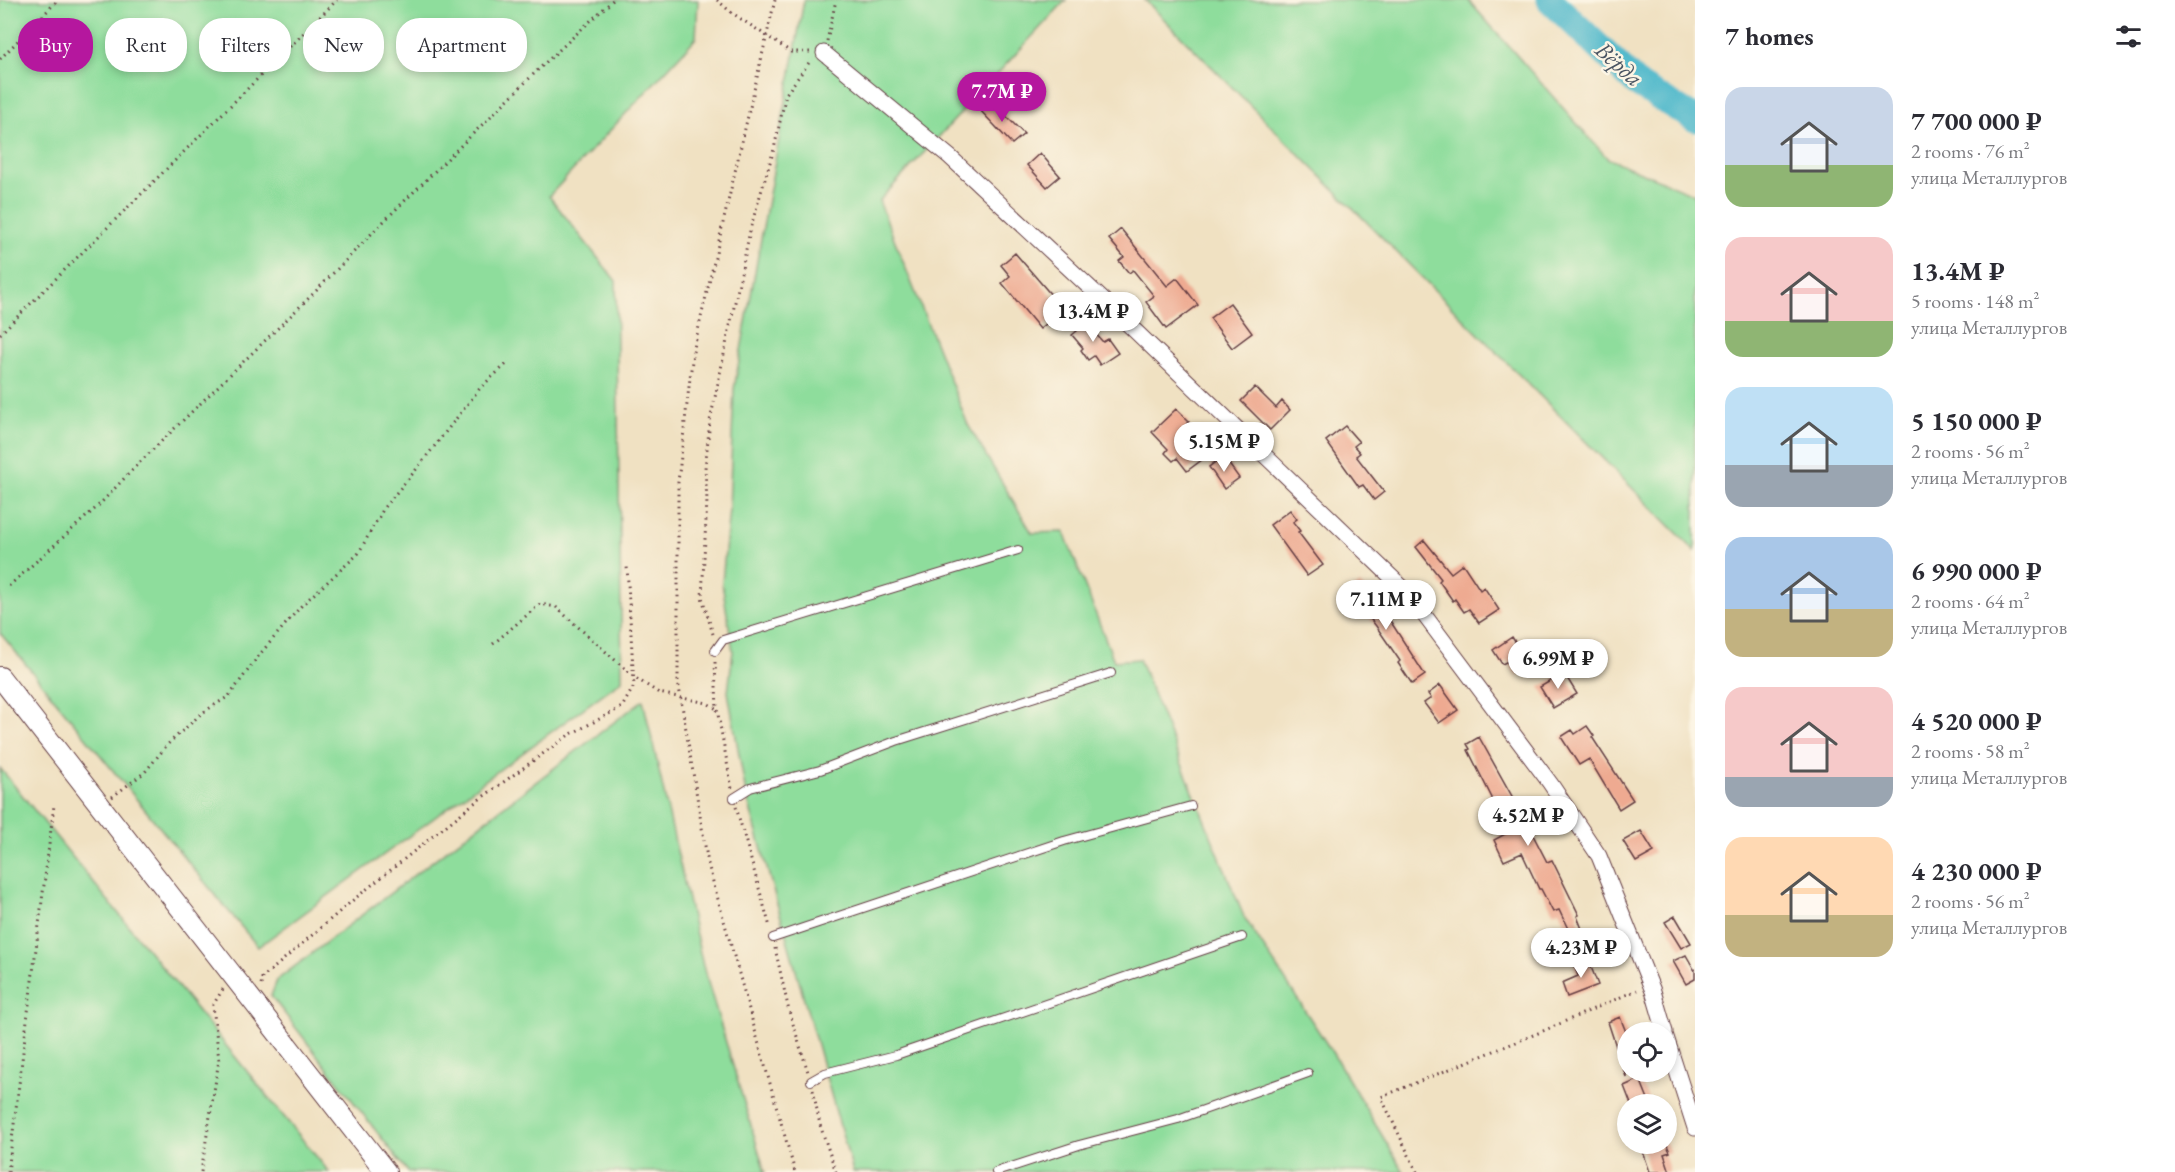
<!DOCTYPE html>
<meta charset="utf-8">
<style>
:root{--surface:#fff;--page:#f7f7f7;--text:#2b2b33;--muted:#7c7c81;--accent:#b5179e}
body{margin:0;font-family:"EB Garamond",serif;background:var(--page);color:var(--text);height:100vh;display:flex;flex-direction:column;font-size:22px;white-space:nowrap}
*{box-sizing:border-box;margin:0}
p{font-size:20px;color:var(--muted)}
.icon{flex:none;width:33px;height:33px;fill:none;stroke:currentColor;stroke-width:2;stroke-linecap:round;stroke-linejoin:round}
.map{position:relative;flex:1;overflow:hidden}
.side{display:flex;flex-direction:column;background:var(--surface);width:480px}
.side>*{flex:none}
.hud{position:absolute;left:18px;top:18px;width:570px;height:54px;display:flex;gap:12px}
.tools{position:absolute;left:1617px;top:1022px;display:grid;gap:12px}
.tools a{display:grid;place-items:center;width:60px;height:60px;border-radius:50%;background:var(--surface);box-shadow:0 3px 9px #0003;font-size:30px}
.price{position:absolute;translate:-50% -51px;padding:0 14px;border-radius:21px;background:#fff;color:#222;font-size:20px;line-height:39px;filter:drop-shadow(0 2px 3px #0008)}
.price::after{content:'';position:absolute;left:50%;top:36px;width:18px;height:14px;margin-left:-9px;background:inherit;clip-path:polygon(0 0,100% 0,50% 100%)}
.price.selected{background:var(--accent);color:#fff}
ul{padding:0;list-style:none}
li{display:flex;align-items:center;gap:18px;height:150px;padding:0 30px}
li span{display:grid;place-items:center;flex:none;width:168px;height:120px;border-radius:18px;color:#555}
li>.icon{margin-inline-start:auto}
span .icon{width:72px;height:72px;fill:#fffc;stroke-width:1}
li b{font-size:26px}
h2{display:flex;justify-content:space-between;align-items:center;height:72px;padding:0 30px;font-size:26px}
.pill{padding:0 21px;border-radius:24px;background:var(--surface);box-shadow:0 3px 9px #0003;font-size:21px;line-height:54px}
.pill.selected{background:var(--accent);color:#fff}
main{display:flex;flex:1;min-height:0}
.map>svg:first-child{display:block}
</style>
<main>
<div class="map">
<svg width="1695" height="1172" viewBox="0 0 1695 1172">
<rect width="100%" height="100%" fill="#fcf5e5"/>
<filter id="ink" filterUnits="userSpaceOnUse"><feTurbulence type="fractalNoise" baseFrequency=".0167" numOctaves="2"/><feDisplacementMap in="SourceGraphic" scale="12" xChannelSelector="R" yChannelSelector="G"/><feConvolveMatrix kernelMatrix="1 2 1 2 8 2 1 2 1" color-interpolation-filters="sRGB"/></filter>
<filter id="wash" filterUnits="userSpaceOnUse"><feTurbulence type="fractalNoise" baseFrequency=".008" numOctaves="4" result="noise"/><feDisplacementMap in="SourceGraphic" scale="24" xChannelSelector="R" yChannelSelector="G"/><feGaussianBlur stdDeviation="1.35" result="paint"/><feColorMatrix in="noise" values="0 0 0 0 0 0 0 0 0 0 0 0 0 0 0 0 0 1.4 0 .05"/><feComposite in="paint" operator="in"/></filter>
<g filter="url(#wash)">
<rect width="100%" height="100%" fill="#f0e1c2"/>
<path fill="#8edd9c" stroke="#6c7e64" stroke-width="1.5" d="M0,0H698L696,38L549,196L616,281L622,680L258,947L0,633Z
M804,0H1066L879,201L968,425L1032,533L1064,532L1114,661L1139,659L1244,917L1332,1052L1404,1172H853L746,794L728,692L733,651L722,583L729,509L734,389Z
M1145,0H1468L1607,158L1695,195V551Z
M643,700L703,966L765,1172H408L271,996L277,980Z
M0,768L329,1172H0Z"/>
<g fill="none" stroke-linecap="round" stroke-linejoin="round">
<path stroke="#4eb8cb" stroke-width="27" d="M1550,0L1637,84L1695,119"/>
</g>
<g id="blocks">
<path fill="#eeaa91" d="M991,101L1024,134L1012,144L980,110Z
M1040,153L1060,176L1047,187L1027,165Z
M1121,229L1167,286L1177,278L1198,305L1166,329L1146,302L1154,296L1133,270L1129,273L1119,261L1124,257L1109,239Z
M1015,253L1059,304L1047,314L1052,319L1040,329L1002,283L1010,276L1001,265Z
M1230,303L1252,333L1232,348L1210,318Z
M1080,317L1103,342L1108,339L1118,353L1100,365L1094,356L1088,360L1081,350L1083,348L1072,335L1077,331L1072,325Z
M1255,387L1276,408L1282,401L1290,410L1270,430L1241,401Z
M1176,409L1189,422L1186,425L1198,437L1195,440L1207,456L1187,471L1177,458L1173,461L1165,453L1168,449L1152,432Z
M1345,426L1359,442L1354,446L1360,453L1356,456L1384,492L1374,500L1363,485L1359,487L1326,441Z
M1223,456L1239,478L1224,489L1209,467Z
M1290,510L1297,519L1293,522L1300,531L1298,532L1323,565L1307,576L1270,525Z
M1424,540L1451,573L1463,564L1480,590L1484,587L1499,610L1479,623L1469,609L1464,612L1455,599L1453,601L1439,581L1441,579L1416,547Z
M1360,584L1389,619L1425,675L1412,684L1398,663L1400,661L1376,626L1361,607L1355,612L1343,598Z
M1512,637L1531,667L1517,676L1508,661L1502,664L1493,650Z
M1564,673L1577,694L1553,708L1540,687Z
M1440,685L1458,710L1439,723L1424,703L1431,698L1428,694Z
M1587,726L1594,736L1592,737L1633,800L1619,809L1589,759L1579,765L1561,737L1572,730L1575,734Z
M1479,737L1527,823L1544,815L1549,825L1532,833L1547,862L1552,860L1579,915L1577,916L1591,952L1576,957L1566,932L1569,931L1559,910L1553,912L1541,889H1539L1522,853L1504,861L1494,840L1509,832L1468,750L1470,749L1467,744Z
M1641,831L1654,852L1636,862L1623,841Z
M1675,916L1691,943L1681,948L1665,922Z
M1686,955L1695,971V979L1686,984L1673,961Z
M1588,959L1598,985L1567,997L1562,983L1578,976L1574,965Z
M1620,1017L1628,1037L1626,1077L1608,1022Z
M1640,1079L1650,1104H1631L1624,1086Z
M1640,1143H1666L1670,1152L1664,1154L1670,1172H1650Z"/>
</g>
</g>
<g filter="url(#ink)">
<use href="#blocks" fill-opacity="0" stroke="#633c42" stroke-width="1.5"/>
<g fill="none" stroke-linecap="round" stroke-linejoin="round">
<g stroke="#633c42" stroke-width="10">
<path id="service" d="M715,651L723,640L1018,550
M734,798L750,788L820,770L896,741L1111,673
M773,938L1064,841L1191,806
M811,1081L825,1073L896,1055L1242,937
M996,1172L1079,1145L1178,1119L1308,1073"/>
</g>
<g stroke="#633c42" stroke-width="17">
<path id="minor" d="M824,53L950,157L1103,300L1407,592L1550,783L1599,856L1653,991L1665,1032
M1666,1037L1695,1128"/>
</g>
<g stroke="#633c42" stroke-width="22">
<path id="tertiary" d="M0,677L386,1172"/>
</g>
<path stroke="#633c42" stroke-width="3" stroke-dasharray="1.5 4.5" stroke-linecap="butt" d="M717,0L732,13L791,52H810
M775,0L693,352L678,482V681L708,864L795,1172
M827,41L836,0
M0,59L58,0
M0,334L337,0
M9,586L97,507L136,466L315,292L378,227L543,65L613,0
M713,634L702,597L707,500L705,468L710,421L751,226L774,149L786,94L811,60
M493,644L540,604L556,607L634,677L659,693L707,703L717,709
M715,662L717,709L732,789
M112,797L145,772L168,744L202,713L229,696L260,654L302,605L358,554L385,506L415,471L481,387L509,362
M736,807L770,927
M775,948L789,1011L808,1072
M261,985L262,978L352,901L473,804L569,735L622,707L634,686L627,566
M813,1090L820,1125L836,1172
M8,1172L54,805
M201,1172L219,1060L213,1005L223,989
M1417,1172L1381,1097L1543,1031L1637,990"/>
<use href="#service" stroke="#fff" stroke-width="8"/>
<use href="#minor" stroke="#fff" stroke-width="15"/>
<use href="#tertiary" stroke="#fff" stroke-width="20"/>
</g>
</g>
<g text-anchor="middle" stroke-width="5" stroke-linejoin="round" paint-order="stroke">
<g font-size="24" font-style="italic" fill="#4b5563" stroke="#fcf5e5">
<text transform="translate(1619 64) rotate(42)" y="8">Вёрда</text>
</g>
</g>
</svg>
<div class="tools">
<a><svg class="icon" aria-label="locate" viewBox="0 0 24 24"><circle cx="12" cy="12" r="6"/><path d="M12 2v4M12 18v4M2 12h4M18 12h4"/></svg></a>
<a><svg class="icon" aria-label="layers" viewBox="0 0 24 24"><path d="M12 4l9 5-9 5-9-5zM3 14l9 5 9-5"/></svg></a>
</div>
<b class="price selected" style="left:1002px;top:123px">7.7M ₽</b>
<b class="price" style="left:1093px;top:343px">13.4M ₽</b>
<b class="price" style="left:1224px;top:473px">5.15M ₽</b>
<b class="price" style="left:1386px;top:631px">7.11M ₽</b>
<b class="price" style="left:1558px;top:690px">6.99M ₽</b>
<b class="price" style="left:1528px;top:847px">4.52M ₽</b>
<b class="price" style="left:1581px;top:979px">4.23M ₽</b>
<div class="hud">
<a class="pill selected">Buy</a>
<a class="pill">Rent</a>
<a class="pill">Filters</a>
<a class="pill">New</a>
<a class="pill">Apartment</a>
</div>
</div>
<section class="side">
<h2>7 homes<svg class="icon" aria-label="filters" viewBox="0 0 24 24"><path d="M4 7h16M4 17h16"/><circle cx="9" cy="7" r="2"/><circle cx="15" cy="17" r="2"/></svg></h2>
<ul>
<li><span style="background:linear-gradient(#c9d6e8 65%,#8fb573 0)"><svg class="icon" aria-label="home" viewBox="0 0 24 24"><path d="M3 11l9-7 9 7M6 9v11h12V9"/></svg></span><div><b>7 700 000 ₽</b><p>2 rooms · 76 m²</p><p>улица Металлургов</p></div></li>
<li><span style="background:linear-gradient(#f6c9c9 70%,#8fb573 0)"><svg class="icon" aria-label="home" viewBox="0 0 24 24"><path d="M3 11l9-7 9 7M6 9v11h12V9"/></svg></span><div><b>13.4M ₽</b><p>5 rooms · 148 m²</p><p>улица Металлургов</p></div></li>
<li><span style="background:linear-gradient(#bfe0f5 65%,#9aa5b1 0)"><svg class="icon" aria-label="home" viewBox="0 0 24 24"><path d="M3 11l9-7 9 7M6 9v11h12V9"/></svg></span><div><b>5 150 000 ₽</b><p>2 rooms · 56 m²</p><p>улица Металлургов</p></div></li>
<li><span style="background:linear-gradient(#a9c7e8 60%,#c2b280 0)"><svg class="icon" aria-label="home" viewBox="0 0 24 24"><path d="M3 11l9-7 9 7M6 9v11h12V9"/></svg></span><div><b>6 990 000 ₽</b><p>2 rooms · 64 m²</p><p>улица Металлургов</p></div></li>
<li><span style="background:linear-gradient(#f6c9c9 75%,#9aa5b1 0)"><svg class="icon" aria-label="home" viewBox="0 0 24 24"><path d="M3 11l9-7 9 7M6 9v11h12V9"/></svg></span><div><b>4 520 000 ₽</b><p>2 rooms · 58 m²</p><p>улица Металлургов</p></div></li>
<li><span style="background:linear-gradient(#ffd9b3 65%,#c2b280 0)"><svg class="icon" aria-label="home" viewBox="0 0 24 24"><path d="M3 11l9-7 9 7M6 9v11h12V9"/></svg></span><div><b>4 230 000 ₽</b><p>2 rooms · 56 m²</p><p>улица Металлургов</p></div></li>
</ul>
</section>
</main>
